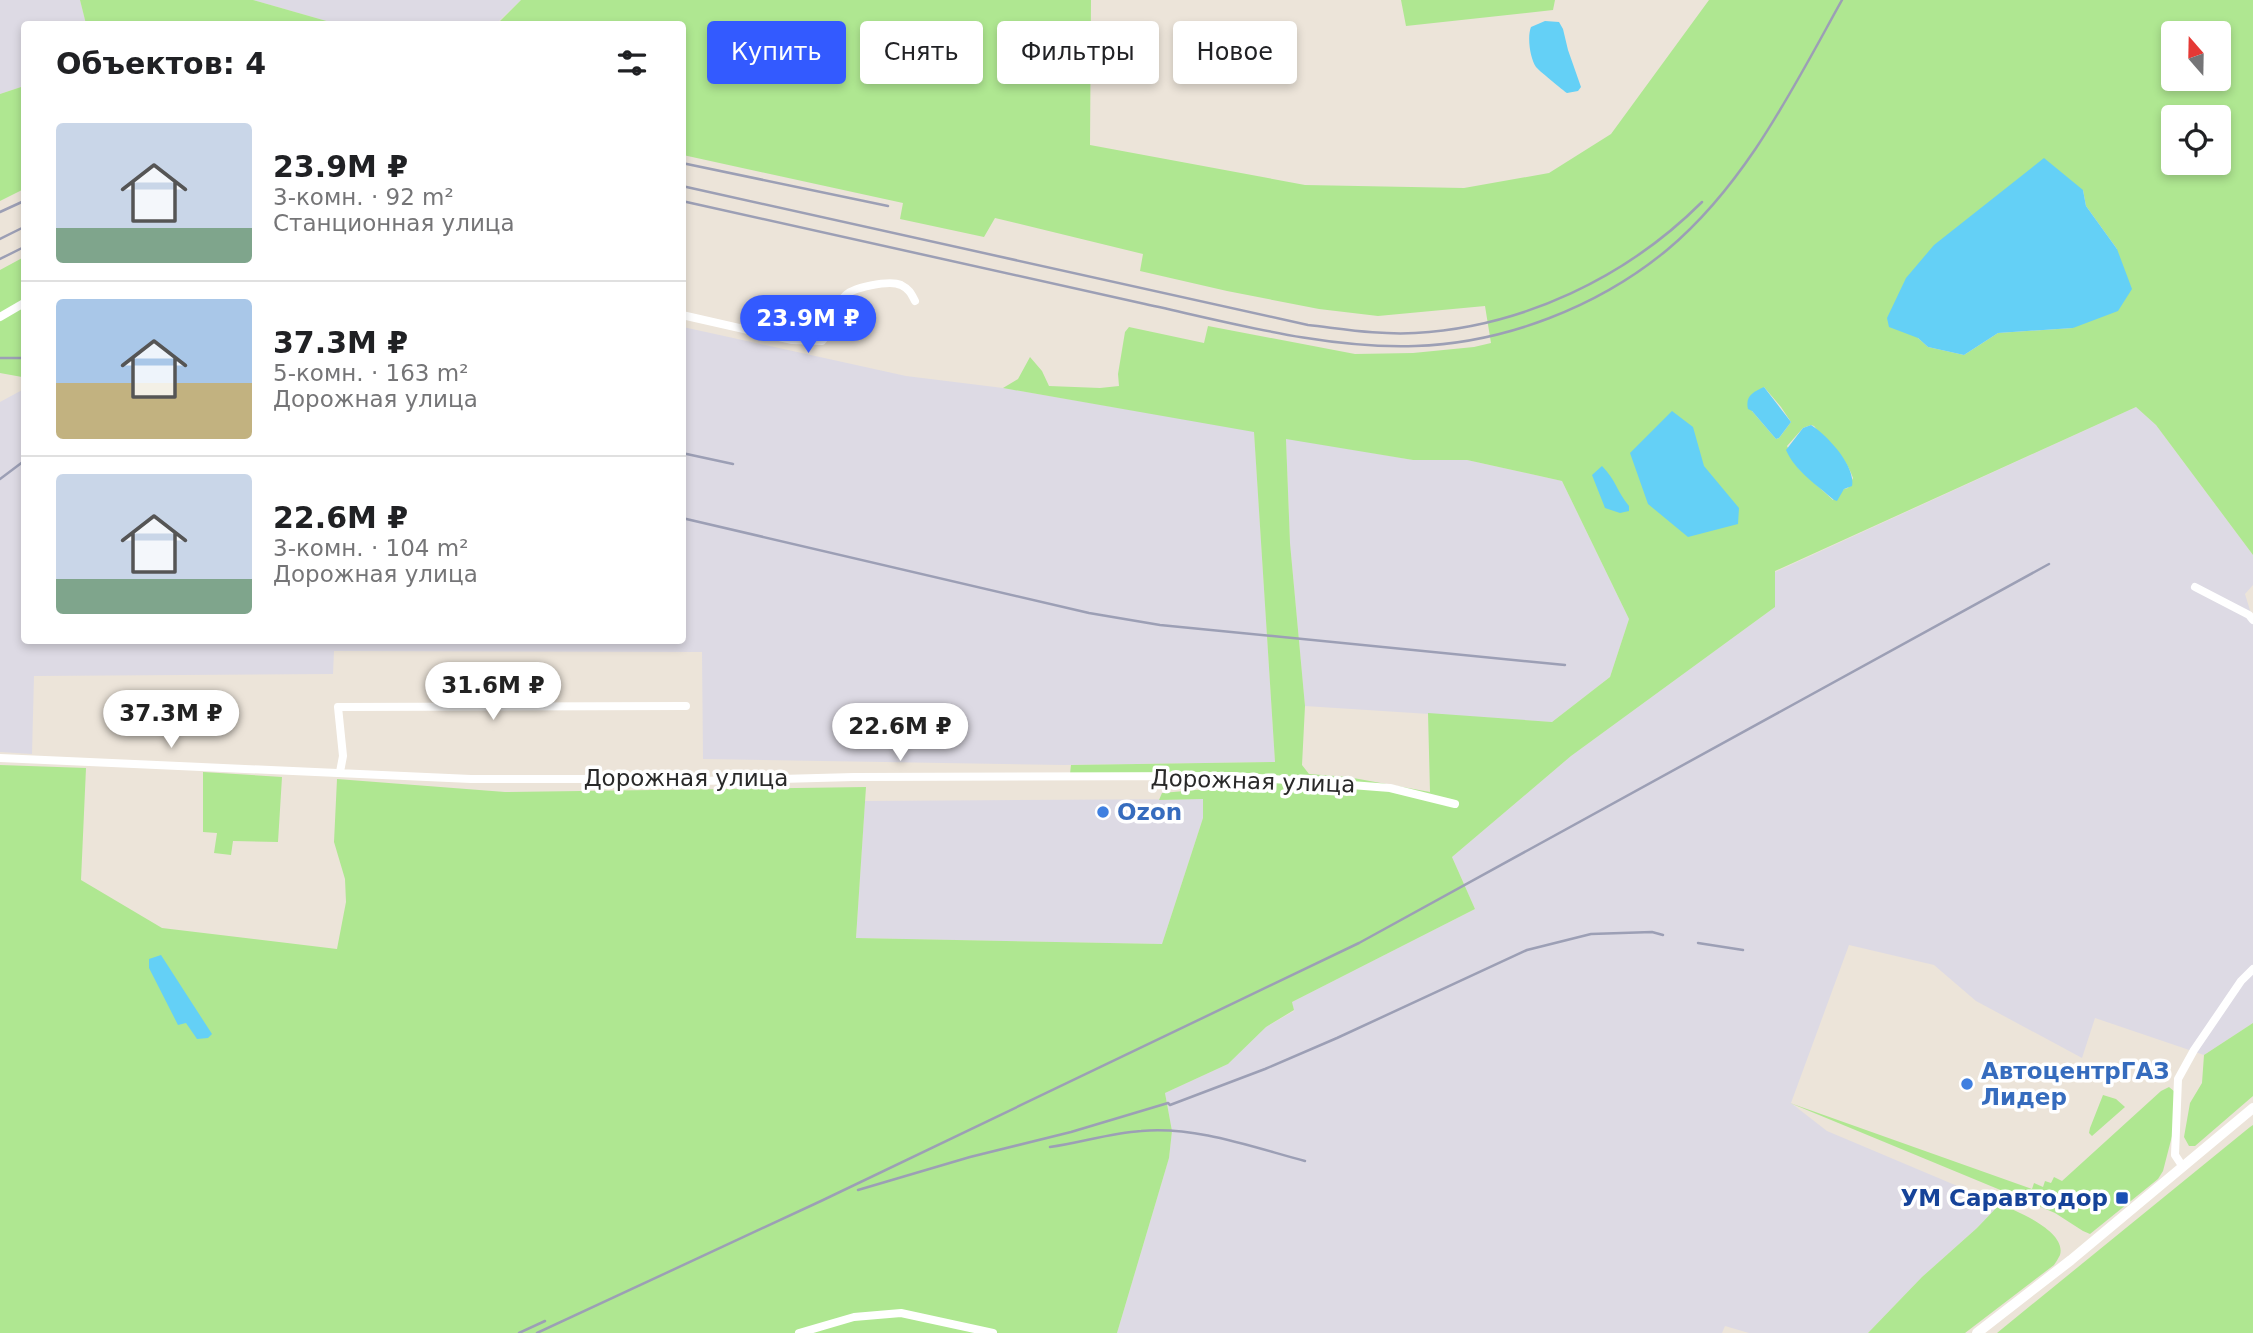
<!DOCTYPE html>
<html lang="ru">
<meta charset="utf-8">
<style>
:root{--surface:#fff;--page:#f2f2f2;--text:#202124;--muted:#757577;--line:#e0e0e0;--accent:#335aff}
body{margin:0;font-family:"DejaVu Sans",sans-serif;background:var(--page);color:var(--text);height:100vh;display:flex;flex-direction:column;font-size:26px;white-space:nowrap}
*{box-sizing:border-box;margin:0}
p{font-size:23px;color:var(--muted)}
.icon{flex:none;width:38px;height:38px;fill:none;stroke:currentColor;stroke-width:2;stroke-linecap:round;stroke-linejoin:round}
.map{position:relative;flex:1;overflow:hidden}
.sheet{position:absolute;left:21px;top:21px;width:665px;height:623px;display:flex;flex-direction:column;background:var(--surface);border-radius:7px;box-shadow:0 4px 10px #0003}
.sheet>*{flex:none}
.banner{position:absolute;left:707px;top:21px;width:665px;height:63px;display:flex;gap:14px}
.needle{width:46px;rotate:340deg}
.tools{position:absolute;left:2161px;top:21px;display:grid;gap:14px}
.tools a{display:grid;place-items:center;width:70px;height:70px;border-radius:7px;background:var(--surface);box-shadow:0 4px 10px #0003;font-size:35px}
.price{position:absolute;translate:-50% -60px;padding:0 16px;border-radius:24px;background:#fff;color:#222;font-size:23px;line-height:46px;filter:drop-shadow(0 2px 4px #0008)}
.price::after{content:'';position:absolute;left:50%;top:42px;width:21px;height:16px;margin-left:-10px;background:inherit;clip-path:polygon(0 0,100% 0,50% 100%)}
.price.on{background:var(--accent);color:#fff}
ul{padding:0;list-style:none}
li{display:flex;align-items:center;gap:21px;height:175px;padding:0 35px}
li+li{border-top:2px solid var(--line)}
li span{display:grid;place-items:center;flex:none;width:196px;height:140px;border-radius:7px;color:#555}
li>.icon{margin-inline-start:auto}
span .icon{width:84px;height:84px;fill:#fffc;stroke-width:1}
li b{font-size:30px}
h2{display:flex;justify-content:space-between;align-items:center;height:84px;padding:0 35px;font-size:30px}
.pill{padding:0 24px;border-radius:7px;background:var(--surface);box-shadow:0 4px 10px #0003;font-size:24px;line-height:63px}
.pill.on{background:var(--accent);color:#fff}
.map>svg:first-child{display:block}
</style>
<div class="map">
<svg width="2253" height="1333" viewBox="0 0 2253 1333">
<rect width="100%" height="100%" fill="#ece4d9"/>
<path fill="#dddae4" d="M0,0H80L86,24H24V86L0,94Z
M253,0H521L499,21H493L492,24H337Z
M683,327L906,376L1003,388L1254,431L1275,762L1064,765L703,759L702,652L334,651L333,674L34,676L32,754L0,752V402L24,389V640H682Z
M2136,407L2156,425L2253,555V585L2245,594L2253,620V1023L2204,1055L2095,1018L2082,1058L1976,1001L1934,965L1849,945L1791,1103L1827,1131L2000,1204L1977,1228L1922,1277L1868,1333H1749L1725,1326L1722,1333H1117L1169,1158L1172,1131L1165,1093L1228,1064L1266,1027L1294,1011L1292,1002L1475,909L1452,857L1571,756L1775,607V572Z
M1286,438L1413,460H1467L1562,481L1629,619L1610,677L1552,722L1305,706L1290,543Z
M1203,799V818L1162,944L856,938L865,801Z"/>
<path fill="#afe791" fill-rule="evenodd" d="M80,0H253L337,24H86Z
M521,0H1091L1090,145L1305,185L1464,188L1549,173L1611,134L1709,0H2253V555L2156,425L2136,407L1775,571V607L1571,756L1452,857L1475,909L1292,1002L1294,1010L1266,1027L1228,1064L1165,1093L1172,1131L1169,1158L1117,1333H0V765L86,768L81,880L162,928L337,949L346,902L345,879L334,842L337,779L505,792L866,787L856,938L1162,944L1203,818V799L1159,800L1162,793L1252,785L1268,786L1273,776L1070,774L1071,765L1275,762L1254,432L1003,388L1018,379L1030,357L1042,371L1049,386L1100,388L1119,386L1118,374L1125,332L1129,327L1204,343L1208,326L1355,354L1413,353L1474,347L1491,343L1485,306L1378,316L1319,309L1227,291L1140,271L1143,254L995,218L984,237L900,219L903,203L683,155L682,24H492L493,21H500ZM2174,33H2219V79H2174ZM2174,117H2219V163H2174ZM2083,190L2086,206L2117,249L2073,328L1998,333L1964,355L1928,347L1918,338ZM1764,387L1781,407L1791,422L1779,438L1776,439L1752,411ZM1811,425L1814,426C1828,443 1846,456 1853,478L1848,488L1844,489L1833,500L1798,468L1787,446L1803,428ZM1286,439L1413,460H1467L1562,481L1629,619L1610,677L1552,722L1428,713L1430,792L1348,777L1309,774L1302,765L1305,706L1290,543Z
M1401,0H1555L1553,10L1406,26Z
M24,86V189L0,201V94Z
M24,257V373L22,377L0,373V270Z
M203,772L282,777L278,842L233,841L231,855L214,853L217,833L203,832Z
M2253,1023V1096L2195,1146H2189L2184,1137L2190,1103L2202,1083L2204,1055Z
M2169,1087L2175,1092L2179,1109L2163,1171L2158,1179L2090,1234L2083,1231L2055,1213L2027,1201L1790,1103L2032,1189L2034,1183L2043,1187L2045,1181L2051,1183L2054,1177L2062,1181L2161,1091Z
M2103,1095L2116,1099L2125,1107L2092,1136L2089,1133L2090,1128Z
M2253,1125V1333H1997L2250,1127Z
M2000,1204C2016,1211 2067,1231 2060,1255C2058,1259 2056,1262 2054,1265L1965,1333H1868L1922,1277L1977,1228Z"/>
<path fill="#64d0f6" d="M1545,21L1559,22L1563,29L1568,50L1581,87L1578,91L1567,93C1564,91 1537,69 1536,67C1530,58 1527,37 1531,27Z
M2044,158L2083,190L2086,206L2117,249L2132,289L2118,311L2073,328L1998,333L1964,355L1928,347L1918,338L1889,327L1887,318L1906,278L1934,245Z
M1764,387L1791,422L1779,438L1776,439L1752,411L1748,409C1745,396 1753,392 1764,387Z
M1672,411L1693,427L1704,466L1739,508L1738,524L1688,537L1648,504L1630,453Z
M1811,425C1827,435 1856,466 1852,486L1844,489L1837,501L1834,500C1817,485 1795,471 1786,450L1803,428Z
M1602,466C1616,480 1617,492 1629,506V511L1620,513L1605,508L1592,475Z
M161,955L212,1034L208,1038L197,1039L186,1023L178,1025L149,968V959Z"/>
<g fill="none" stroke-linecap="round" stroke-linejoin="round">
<path stroke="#fff" stroke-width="8" d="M682,315L792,340L822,341C835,329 833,311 844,297C851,287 890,280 901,285C909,289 911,293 915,301
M0,317L24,303
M2195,587L2249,615L2253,620
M0,758L471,779H614L701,781L854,777L1233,776L1390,788L1455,804
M340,772L343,756L338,707L686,706
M2183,1167L2175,1155L2178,1079L2194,1050L2241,981L2253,969
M799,1333L854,1317L901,1313L993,1333"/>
<path stroke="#fff" stroke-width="10" d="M1977,1333L2071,1260L2253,1108"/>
<path stroke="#9c9fb5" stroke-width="2.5" d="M682,163L888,206
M682,186L1308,325C1344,329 1379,335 1415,333C1523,327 1627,277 1702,202
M682,201C837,236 991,271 1145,304C1233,323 1324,349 1415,346C1505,343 1598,307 1667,250C1746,184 1793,88 1842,0
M0,212L24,201
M0,239L24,227
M0,259L24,247
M0,358H24
M682,453L733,464
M0,479L24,461
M682,518L1089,613L1160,625L1565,665
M1698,943L1743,950
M1050,1147C1080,1143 1110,1133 1141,1131C1196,1126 1252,1147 1305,1161
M858,1190L970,1157L1071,1132L1168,1103L1170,1105L1265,1069L1337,1038L1527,950L1591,934L1652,932L1663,935
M519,1333L545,1321
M537,1333L821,1201L1359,943L2049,564"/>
</g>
<g fill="#3f7fe0" stroke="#fff" stroke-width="2.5">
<circle cx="1103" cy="812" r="7"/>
<circle cx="1967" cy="1084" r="7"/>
</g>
<rect fill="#1a4fb4" stroke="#fff" stroke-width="2.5" x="2115" y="1191" width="14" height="14" rx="3.5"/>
<g text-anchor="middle" stroke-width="7" stroke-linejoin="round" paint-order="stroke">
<g font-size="23" fill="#292929" stroke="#fff">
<text x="686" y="786">Дорожная улица</text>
<text transform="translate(1253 781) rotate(2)" y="8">Дорожная улица</text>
</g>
<g font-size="23" font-weight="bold" fill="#366cbe" stroke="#fff" text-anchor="start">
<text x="1117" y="820">Ozon</text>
<text x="1981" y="1079">АвтоцентрГАЗ<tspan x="1981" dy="26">Лидер</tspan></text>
</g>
<g font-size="23" font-weight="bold" fill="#164399" stroke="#fff" text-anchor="end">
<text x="2108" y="1206">УМ Саравтодор</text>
</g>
</g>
</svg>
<div class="tools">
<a><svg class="needle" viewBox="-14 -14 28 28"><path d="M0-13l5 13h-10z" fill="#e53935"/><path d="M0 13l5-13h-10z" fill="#757577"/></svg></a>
<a><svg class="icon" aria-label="locate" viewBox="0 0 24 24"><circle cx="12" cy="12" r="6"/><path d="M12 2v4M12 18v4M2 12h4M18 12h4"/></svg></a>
</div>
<b class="price on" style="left:808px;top:355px">23.9M ₽</b>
<b class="price" style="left:493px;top:722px">31.6M ₽</b>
<b class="price" style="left:171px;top:750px">37.3M ₽</b>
<b class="price" style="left:900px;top:763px">22.6M ₽</b>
<div class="banner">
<a class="pill on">Купить</a>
<a class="pill">Снять</a>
<a class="pill">Фильтры</a>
<a class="pill">Новое</a>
</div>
<section class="sheet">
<h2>Объектов: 4<svg class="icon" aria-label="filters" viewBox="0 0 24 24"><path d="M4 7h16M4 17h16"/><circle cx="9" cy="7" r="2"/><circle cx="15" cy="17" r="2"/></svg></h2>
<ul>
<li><span style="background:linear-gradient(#c9d6e8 75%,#7fa58c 0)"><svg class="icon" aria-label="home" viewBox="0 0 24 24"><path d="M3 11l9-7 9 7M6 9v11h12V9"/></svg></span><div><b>23.9M ₽</b><p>3-комн. · 92 m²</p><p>Станционная улица</p></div></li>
<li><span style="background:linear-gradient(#a9c7e8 60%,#c2b280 0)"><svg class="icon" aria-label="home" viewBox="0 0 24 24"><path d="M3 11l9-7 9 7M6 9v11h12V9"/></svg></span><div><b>37.3M ₽</b><p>5-комн. · 163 m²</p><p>Дорожная улица</p></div></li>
<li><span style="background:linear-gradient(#c9d6e8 75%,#7fa58c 0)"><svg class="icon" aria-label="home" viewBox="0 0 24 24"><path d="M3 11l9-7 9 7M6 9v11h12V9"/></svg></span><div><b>22.6M ₽</b><p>3-комн. · 104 m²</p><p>Дорожная улица</p></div></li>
</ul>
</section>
</div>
